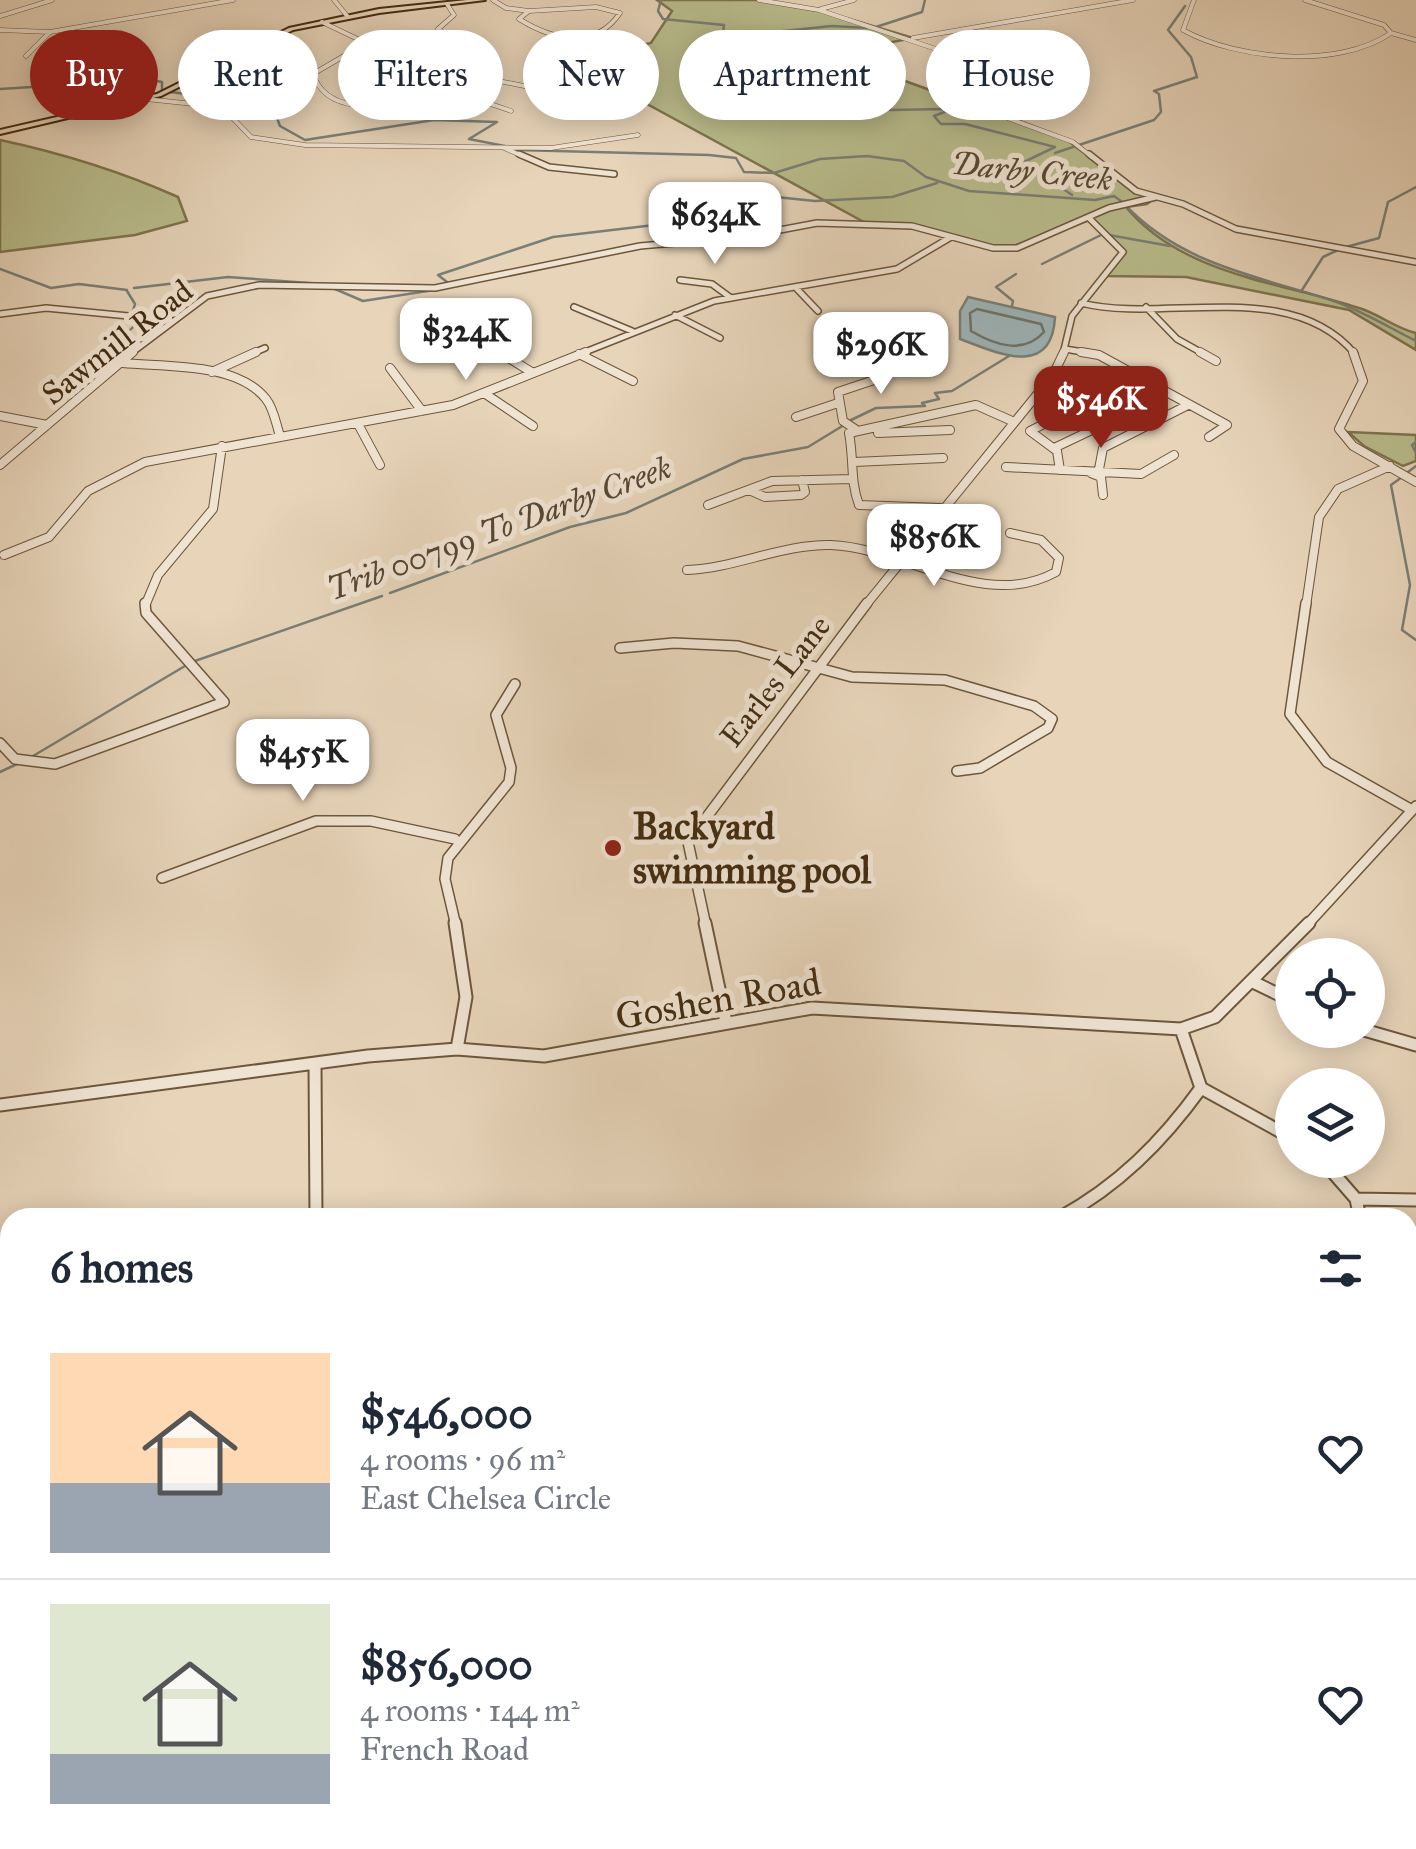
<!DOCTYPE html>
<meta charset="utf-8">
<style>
:root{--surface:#fff;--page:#f2f2f3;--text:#1f2937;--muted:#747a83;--line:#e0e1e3;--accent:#8f2418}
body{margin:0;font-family:"IM FELL Great Primer",serif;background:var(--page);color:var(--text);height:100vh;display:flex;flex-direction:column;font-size:38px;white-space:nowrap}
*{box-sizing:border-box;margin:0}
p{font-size:32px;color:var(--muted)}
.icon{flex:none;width:55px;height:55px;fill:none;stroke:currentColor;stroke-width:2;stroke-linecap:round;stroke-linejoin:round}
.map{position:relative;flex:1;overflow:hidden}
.details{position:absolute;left:0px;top:1208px;width:1418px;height:642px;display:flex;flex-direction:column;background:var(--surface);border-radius:30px 30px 0 0;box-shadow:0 5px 25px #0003}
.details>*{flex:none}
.top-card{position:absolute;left:30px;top:30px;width:1358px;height:90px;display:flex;gap:20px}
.tools{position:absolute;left:1275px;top:938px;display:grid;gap:20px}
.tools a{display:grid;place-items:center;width:110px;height:110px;border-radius:50%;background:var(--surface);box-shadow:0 5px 25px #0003;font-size:50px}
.price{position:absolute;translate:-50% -85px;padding:0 22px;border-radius:20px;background:#fff;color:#222;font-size:32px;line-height:65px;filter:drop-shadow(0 2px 5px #0008)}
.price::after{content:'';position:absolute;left:50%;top:60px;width:30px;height:22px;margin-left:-15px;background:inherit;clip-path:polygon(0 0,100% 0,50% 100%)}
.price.on{background:var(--accent);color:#fff}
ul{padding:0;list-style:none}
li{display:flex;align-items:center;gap:30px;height:250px;padding:0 50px}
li+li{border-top:2px solid var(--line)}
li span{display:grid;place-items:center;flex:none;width:280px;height:200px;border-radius:0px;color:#555}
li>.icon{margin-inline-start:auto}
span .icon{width:120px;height:120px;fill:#fffc;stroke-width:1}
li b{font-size:42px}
h2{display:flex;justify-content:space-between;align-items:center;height:120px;padding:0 50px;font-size:42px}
.pill{padding:0 35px;border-radius:45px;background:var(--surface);box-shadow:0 5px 25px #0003;font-size:35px;line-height:90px}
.pill.on{background:var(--accent);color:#fff}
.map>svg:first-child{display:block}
</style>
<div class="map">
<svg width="1416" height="1849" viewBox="0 0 1416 1849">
<rect width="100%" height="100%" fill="#e7d4b9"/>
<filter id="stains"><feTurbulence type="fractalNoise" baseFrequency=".002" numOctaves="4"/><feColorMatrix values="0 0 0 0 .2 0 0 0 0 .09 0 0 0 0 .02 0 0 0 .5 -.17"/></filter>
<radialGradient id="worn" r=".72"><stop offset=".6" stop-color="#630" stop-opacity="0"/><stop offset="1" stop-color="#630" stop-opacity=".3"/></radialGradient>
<path fill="#b9bc8c" stroke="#7e744e" stroke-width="2.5" d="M657,0H759L819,10L913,38L831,54L1067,140L1130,188L1156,197L1147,204L1126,207C1182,275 1281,282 1359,308C1379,314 1397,329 1416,333V350L1349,310L1186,277L1104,276L1122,255L1090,220L1004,249L912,226L864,222L568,61L651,43L672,11Z
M0,140C61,153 122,172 178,197L187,221L135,235L0,252Z
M1348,432L1416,435V461L1403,466L1364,446Z"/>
<path fill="#9db5bb" stroke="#797f77" stroke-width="2.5" d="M968,297L1055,317C1052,379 997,353 960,339V311Z"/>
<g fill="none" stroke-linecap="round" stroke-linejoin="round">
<path stroke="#707166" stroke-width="2.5" d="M977,309L1041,324L1044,332C1023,355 995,345 971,331L970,313Z"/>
<path stroke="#797f77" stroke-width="2.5" d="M661,0L658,11L663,19L724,25L723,32L740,45L772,57L773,61L761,62L763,66L890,110L944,109L947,111L934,116L941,124H965L1055,147L1024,162L1072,195
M876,27L922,12L925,0
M735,36L832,26L868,28
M0,89L48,86L99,70L162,82V91L236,100L233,109L238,113L277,118L280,126L305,140L434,120L497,122L469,139L510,147
M517,150L709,155L736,158L744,172L774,173L820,159L867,156L904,161L926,177L969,191L1095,200L1114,196L1121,201
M1055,153L1154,120L1161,112L1159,94L1154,91L1197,77L1191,57L1168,30L1185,6
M1127,207C1184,265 1257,276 1331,300C1361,310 1388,327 1416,341
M1109,235L1170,246
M1346,247L1379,238L1388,202L1416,187
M1042,264L1101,235
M0,269L51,288L79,284L127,290
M447,282L438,275L553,237L705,219L766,196L815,201L892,197L937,183
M134,288L228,277L323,284
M335,289L363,301L434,290
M1302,290L1323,257L1338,250
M127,291L135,304L132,314
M1012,306L1013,301L996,287L1016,274
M59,387L109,352L133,327
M851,420L876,408L925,406L922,403L939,399L935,393L952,391L1009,356
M1416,442L1412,445L1416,453
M1408,472L1416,466
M1402,477L1391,485L1410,585L1402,630L1416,640
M390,593L570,527L626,513L743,459L808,447L844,425
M192,662L382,596
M33,756L185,666
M0,772L17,764"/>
<path stroke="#797f77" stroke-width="4" d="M1408,1674L1416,1670
M1201,1849L1219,1840"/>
<g stroke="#6d573b" stroke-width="5">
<path id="minor-far5" d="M334,0L348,17
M493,0L506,8L529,11
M759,0L819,10L939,50L959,68L986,110L1073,142L1092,157
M1194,0L1183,30C1237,60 1339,69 1391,33L1384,25L1305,0
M447,4L454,15L438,29L474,53V76L534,88
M596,7L620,13C595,50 553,40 519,19L529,11Z
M821,9L854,0
M0,16L52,0
M322,22L366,43L313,74C331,128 414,97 457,98C475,98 494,105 511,111
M0,30L50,32L233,0
M1391,33L1416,40
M913,38L1133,0
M26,56L50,32
M146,99L222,107L251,137L305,145L551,148L638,135
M504,148L525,157"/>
</g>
<g stroke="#6d573b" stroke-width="8">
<path id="minor-far4" d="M519,154L549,167L614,174
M1089,154L1136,191L1183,204L1236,229L1416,262
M680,280L712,284L731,298
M797,289L818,311
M1081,303C1163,324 1290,276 1355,354
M574,307L632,331
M1146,307L1177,339L1204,354
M0,314L46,308L170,320
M675,315L720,338
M475,337L503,354
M1065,349L1095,354
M130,354L207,296L259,285L435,288L640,246L743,237L817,223L912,226L993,248H1017L1109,208L1156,197
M251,354L265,348
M580,354L714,301L897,269L951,237
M1063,354L1072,316L1123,252L1090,219"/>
</g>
<g stroke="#6d573b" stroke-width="10">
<path id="minor-far3" d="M499,352L533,373
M1081,352L1099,355L1227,425L1209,437
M1200,352L1216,361
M1353,352L1363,381L1339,429L1353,446L1416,482
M579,354L633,381
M123,363C165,367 237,362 266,399C274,409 276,424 280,436
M390,368L422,411
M212,372L256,352
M487,395L533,426
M0,416L47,425
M796,417L838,403
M358,424L380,465
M855,429L843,421L838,392L880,378L892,364
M878,433L950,430
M1054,448L1113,420
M854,462L943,458
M0,465L133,352
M1006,467L1141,474L1174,455
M1099,469L1103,448L1188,405
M1060,470L1057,451L1030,431L1081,405
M1091,473L1101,477L1103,495
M749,490L765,497L801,495L805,492L802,480
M708,505L772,481L852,479
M940,508L859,505C850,481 854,459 849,433L976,405L1012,421
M4,555L49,537L88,491L145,462L453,405L586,352
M687,570C736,568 782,544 831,545C905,548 984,612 1056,572L1059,558L1041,540L1010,533
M145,606L158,575L213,509L222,446
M865,606L1053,375L1064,352
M1306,606L1319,517L1338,489L1390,466"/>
</g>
<g stroke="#6d573b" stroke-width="12">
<path id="minor-far2" d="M1306,603L1290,714L1327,762L1412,810
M620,648L674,643L738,646L852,677L945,680L1034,706L1052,719L1048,728L980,768L957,771
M0,743L15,759L55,764L224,702L146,613L145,603
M162,878L316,821H371L455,839
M456,926L445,879L448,858L509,782L511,768L496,715L515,684
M706,926L688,842L867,603
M1306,926L1416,806"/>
</g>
<g stroke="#6d573b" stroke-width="15">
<path id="minor-far1" d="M455,923L466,997L457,1049
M705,923L726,1022
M1251,981L1292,1001
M1364,1030L1416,1045
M315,1064L316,1218
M1201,1088L1292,1138
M0,1105L368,1056L457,1049L544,1056L812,1008L1181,1029L1215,1017L1309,923
M1322,1160L1356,1199L1360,1218
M1356,1199L1416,1200
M1059,1218C1118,1186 1162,1142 1201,1088L1181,1029"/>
</g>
<g stroke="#6d573b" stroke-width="18">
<path id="minor" d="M0,1336L10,1334
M0,1557L10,1555
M0,1838L10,1836
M154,1840V1849
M487,1840L526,1844L544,1840"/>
</g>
<g stroke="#442d11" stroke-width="4">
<path id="major" d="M467,0H485L379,13L293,30L161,96L0,134V130L157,94L289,28L379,9Z"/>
</g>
<use href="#minor-far5" stroke="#efe3d2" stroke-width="4"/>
<use href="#minor-far4" stroke="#efe3d2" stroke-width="5"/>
<use href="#minor-far3" stroke="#efe3d2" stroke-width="8"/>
<use href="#minor-far2" stroke="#efe3d2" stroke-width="9"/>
<use href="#minor-far1" stroke="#efe3d2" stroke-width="11"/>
<use href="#minor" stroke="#efe3d2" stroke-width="14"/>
<use href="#major" fill="#e7d4b9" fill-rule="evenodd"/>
</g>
<circle fill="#8f2418" stroke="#efe3d2" stroke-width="4" cx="613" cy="848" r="10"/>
<g text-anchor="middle" stroke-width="10" stroke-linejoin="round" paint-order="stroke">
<g font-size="32" font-style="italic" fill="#564833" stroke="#efe3d2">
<text transform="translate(1032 171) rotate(6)" y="11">Darby Creek</text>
<text transform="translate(499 528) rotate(-20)" y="11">Trib 00799 To Darby Creek</text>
</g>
<g font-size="32" fill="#442d11" stroke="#efe3d2">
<text transform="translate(117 342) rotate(-38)" y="11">Sawmill Road</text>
<text transform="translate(775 681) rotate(-52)" y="11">Earles Lane</text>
</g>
<g font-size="38" font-weight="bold" fill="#442d11" stroke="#efe3d2" text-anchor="start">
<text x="633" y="839">Backyard<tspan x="633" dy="44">swimming pool</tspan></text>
</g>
<g font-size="38" fill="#442d11" stroke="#efe3d2">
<text transform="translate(718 999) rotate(-10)" y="13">Goshen Road</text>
</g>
</g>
<rect width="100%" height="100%" filter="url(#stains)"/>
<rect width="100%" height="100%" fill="url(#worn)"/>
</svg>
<div class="tools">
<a><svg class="icon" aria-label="locate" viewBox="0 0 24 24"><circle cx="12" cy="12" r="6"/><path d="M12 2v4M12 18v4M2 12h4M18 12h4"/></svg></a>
<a><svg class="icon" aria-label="layers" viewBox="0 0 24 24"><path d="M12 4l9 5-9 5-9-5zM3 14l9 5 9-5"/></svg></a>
</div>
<b class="price" style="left:715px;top:267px">$634K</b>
<b class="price" style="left:466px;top:383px">$324K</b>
<b class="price" style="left:881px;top:397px">$296K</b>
<b class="price on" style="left:1101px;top:451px">$546K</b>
<b class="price" style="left:934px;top:589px">$856K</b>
<b class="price" style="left:303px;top:804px">$455K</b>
<div class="top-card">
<a class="pill on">Buy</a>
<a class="pill">Rent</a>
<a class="pill">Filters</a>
<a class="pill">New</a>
<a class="pill">Apartment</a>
<a class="pill">House</a>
</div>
<section class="details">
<h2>6 homes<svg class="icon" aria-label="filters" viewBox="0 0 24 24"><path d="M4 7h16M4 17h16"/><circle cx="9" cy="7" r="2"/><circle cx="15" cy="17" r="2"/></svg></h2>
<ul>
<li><span style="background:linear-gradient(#ffd9b3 65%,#9aa5b1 0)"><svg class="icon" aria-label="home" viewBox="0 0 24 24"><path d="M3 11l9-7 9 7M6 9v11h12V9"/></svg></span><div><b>$546,000</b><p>4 rooms · 96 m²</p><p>East Chelsea Circle</p></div><svg class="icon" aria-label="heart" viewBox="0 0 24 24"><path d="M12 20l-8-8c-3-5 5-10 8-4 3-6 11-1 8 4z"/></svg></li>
<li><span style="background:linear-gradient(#dfe7d0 75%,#9aa5b1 0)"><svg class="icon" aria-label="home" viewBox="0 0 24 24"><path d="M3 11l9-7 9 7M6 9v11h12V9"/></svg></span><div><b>$856,000</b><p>4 rooms · 144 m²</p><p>French Road</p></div><svg class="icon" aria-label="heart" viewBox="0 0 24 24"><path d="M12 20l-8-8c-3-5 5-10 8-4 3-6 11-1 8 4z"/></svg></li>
</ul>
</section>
</div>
